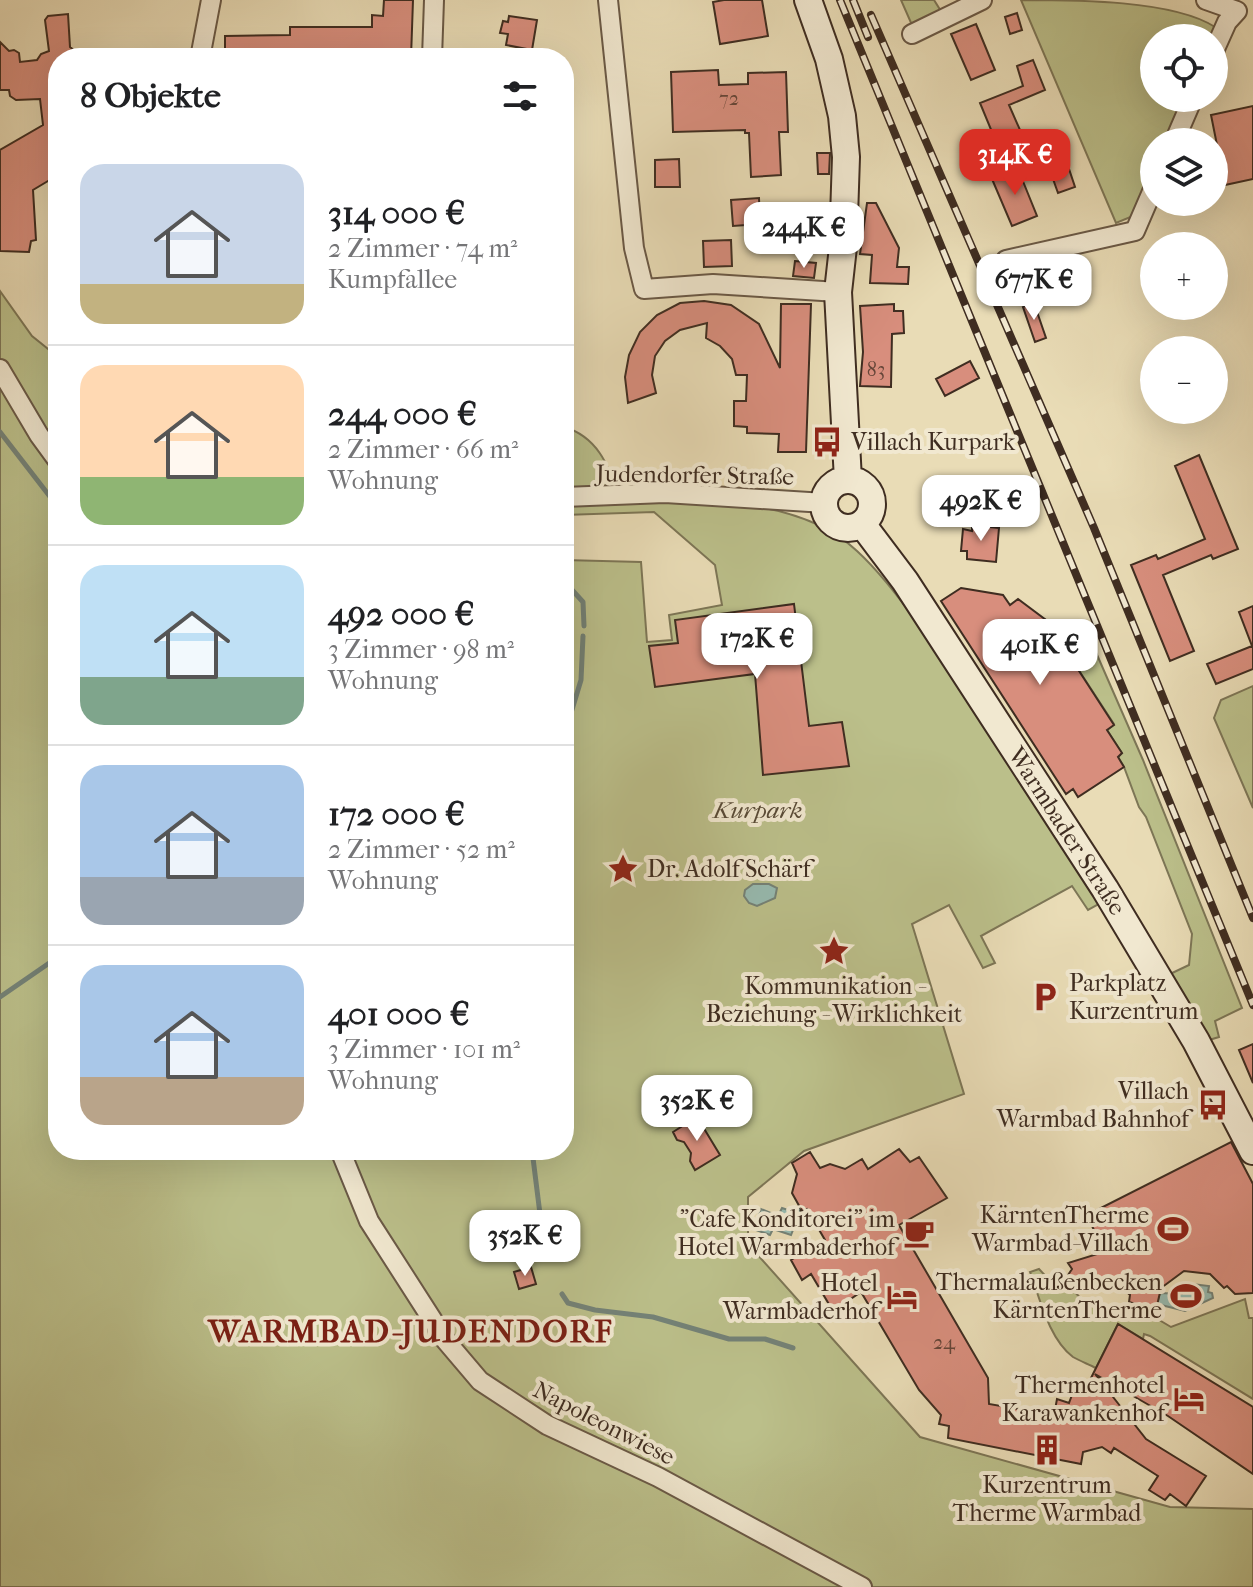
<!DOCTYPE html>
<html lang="de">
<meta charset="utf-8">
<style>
:root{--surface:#fff;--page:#f6f6f6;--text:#202124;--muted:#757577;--line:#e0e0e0;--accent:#d93025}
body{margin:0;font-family:"IM FELL French Canon",serif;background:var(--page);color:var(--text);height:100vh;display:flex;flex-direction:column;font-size:30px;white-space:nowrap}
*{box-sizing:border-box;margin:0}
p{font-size:26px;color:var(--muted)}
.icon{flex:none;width:44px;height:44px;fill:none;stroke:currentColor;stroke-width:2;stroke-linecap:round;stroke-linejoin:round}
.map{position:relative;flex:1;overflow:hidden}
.details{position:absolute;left:48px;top:48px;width:526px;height:1112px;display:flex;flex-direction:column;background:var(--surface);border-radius:32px;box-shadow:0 8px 32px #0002}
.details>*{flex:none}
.fabs{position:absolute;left:1140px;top:24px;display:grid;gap:16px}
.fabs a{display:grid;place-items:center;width:88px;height:88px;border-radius:50%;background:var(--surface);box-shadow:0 8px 32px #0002;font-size:40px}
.price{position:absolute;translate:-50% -68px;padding:0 18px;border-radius:16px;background:#fff;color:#222;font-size:26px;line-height:52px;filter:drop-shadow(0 2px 4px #0008)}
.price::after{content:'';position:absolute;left:50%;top:48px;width:24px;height:18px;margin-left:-12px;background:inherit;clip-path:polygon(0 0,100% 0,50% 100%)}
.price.current{background:var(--accent);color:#fff}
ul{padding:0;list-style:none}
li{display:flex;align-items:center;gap:24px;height:200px;padding:0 32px}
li+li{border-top:2px solid var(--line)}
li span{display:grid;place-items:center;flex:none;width:224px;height:160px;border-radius:24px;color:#555}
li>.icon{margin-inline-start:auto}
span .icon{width:96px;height:96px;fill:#fffc;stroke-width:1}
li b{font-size:34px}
h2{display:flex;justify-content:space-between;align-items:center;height:96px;padding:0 32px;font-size:34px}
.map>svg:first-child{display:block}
</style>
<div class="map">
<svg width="1253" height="1587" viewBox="0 0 1253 1587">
<rect width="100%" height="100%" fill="#e9dcb6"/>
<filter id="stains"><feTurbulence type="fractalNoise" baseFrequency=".0025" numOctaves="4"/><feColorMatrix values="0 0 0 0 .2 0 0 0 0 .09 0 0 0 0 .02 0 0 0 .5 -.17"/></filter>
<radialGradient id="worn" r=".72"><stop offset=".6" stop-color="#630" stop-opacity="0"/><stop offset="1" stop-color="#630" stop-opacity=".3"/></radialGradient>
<path fill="#bbbf8a" stroke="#7d7656" stroke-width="2" d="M901,0H934L944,16L912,25Z
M1021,0C1076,0 1173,0 1215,27L1210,38H1154V98H1184L1165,142H1154V168L1133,216L1116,223Z
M0,291L32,336L58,357V1150H564V560L641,562L647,642L672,640L669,615L722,605L715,565L654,512L564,515V427C599,437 609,468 621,499C697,501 798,495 857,551C881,573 901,601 921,627L1099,904L1088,910L1072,886L981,936L995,963L983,968L949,905L912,924L964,1094L804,1151L748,1197V1244L920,1437L1170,1507L1253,1509V1587H0Z
M1046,620L1067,629L1084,625L1143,760L1242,1008L1215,1021L1219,1037L1209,1040L1170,974L1189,965L1192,934L1146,817L1139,807L1124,767L1118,757L1122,753L1107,730L1114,724Z
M1253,686V808L1214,718L1221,700Z
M1039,1269L1056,1287L1064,1280L1083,1301L1106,1315L1154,1317L1171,1327L1245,1299L1249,1318H1253V1399L1150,1336L1144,1334L1143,1339L1118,1324L1096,1368C1088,1364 1080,1361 1073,1357C1049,1339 1040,1299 1030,1272Z"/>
<path fill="#97bbb1" stroke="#748277" stroke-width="2" d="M753,884H769L777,888L775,898L757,906L749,903L744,896L745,890Z
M800,1207L801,1210L791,1235L773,1229L770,1235L753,1229L761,1209L778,1216L782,1208L791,1211Z
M1184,1283L1209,1286L1208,1292L1212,1293L1213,1298L1185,1311L1157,1304L1160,1293L1182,1294Z"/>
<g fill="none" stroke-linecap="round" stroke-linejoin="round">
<path stroke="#748277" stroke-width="5" d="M0,432L58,507
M564,581L583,602L584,626
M564,736L581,680L583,636
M0,997L58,957
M532,1150L544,1246
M562,1294L568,1303L595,1310L653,1317L729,1339H765L793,1348"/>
</g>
<path fill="#d88e7d" stroke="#3f2d21" stroke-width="2" d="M384,0H413L411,58H225V36L290,35V27H372V15L383,16Z
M724,0H762L768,36L720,44L713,2Z
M1017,13L1022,30L1010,34L1005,17Z
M68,14L70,47L84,58H58V175L33,190L36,240L31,241L29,252L0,251V150L43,125L40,99L16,100L10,96L9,90H0V42L9,51L14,50L19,53L20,62L37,60L41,54L49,51L45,20L48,16Z
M509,16L537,20L532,50L506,45L508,34L500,33L503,21L508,22Z
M976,24L995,70L971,80L951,34Z
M1033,60L1045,90L1009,105L1024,139L999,149L980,103L1023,86L1017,66Z
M718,70L719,85L748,84V73L786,72L788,132H779L781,175L751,177L749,133H745V130L673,132L671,72Z
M1253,106V179L1225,185L1211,115Z
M1060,142L1075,187L1058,193L1042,148Z
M817,153H830L829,174H818Z
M679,159L680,187H655V160Z
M1018,169L1037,216L1012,226L992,179Z
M759,198L760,224L733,226L731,200Z
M867,203H876L899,248L897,267H909L908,284L870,283L872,255L860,254Z
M803,209H823V234H803Z
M731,240L732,266L704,267L703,241Z
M795,261L816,263L814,278L793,276Z
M704,301L731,305L759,324L780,368L781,304H811L806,452H778L779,434L747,433V427L734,426V401H746L747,375H736L732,359L720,346L706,338L707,323L680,330L665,341L655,356L652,375L656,393L628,403L625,377L629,355L640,332L657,315L680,303Z
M1034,303L1046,338L1035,342L1023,307Z
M894,304V311H903L904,333L892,334L891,387L860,386L863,352L860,306Z
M970,361L979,378L945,396L936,379Z
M1199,455L1238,549L1213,559L1211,555L1163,575L1194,651L1170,661L1131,565L1156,555L1158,559L1205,539L1175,466Z
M972,525L999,528L996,562L967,559V551H961L963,529L972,531Z
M961,588L1003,595L1010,605L1018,599L1046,620L1114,725L1107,730L1122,753L1118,757L1124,767L1078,797L1073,789L1066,794L941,601Z
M794,604L809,726L842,722L849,766L763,775L755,674L655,687L649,646L678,643L675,620Z
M1253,606V669L1216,684L1207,664L1252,646L1239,612Z
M1253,1044V1083L1239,1050Z
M697,1117L720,1155L695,1170L690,1161L691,1153L684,1142L677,1140L673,1132Z
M1231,1142L1253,1184V1293L1235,1294L1227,1286L1224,1288L1210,1274L1184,1271L1161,1288L1156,1310L1129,1302L1130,1295L1115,1281L1089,1289L1080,1287L1068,1275L1072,1269L1068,1263L1104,1252L1087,1215Z
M899,1149L910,1162L919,1157L947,1198L899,1225L988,1378L989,1404L1054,1415L1057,1399L1069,1403L1072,1395L1088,1384L1118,1324L1253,1407V1474L1168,1416L1095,1374L1146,1439L1206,1476L1186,1506L1170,1494L1165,1500L1149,1490L1158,1476L1114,1448L1111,1453L1102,1447L1083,1452L1081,1464L948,1438L949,1426L939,1424L941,1415L919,1390L861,1292L833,1311L811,1274L802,1280L791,1260L825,1240L807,1209L802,1211L792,1193L797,1174L792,1163L810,1152L820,1168L830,1164L845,1169L862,1159L868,1169Z
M531,1267L536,1284L519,1289L514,1272Z"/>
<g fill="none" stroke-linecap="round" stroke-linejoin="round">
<g stroke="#6a5946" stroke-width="22">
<path id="street" d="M608,0L634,248L644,289L713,284L838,292
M1206,0L1237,11L1227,22L1214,51
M912,34L982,0
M200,58L211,0
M432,58L434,0
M1174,142L1193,98
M1006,260L1135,231L1154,187
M0,369L39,435L58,461
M564,497L665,493L825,503
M340,1150L369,1221L446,1341L480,1381L547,1425L658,1477L862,1587"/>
</g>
<g stroke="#3f2d21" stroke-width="30">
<path id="secondary" d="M808,0L829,59L842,116L846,157L843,247L838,292L848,480
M824 504a24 24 0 1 1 48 0a24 24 0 1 1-48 0Z
M862,524L905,581L1105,889L1196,1041L1253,1151"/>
</g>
<use href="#street" stroke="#f1e8d0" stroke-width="18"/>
<use href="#secondary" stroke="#f1e8d0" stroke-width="26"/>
<g stroke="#3f2d21" stroke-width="8">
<path id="rail" d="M840,0L1253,1005
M853,0L868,37
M871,15L1094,528L1253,918"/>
</g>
<use href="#rail" stroke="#f1e8d0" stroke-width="5" stroke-dasharray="15" stroke-linecap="butt"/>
</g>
<defs>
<g id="bus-bare" transform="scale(2.4)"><path d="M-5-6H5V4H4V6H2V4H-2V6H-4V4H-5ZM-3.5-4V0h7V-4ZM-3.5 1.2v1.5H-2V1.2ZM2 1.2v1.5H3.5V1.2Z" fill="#8f2418" stroke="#f1e8d0" stroke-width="2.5" paint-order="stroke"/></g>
<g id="sight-bare" transform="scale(2.4)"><path d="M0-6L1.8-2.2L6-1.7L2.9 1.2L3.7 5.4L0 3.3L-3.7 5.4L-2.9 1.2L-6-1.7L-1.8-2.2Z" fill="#8f2418" stroke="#f1e8d0" stroke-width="2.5" paint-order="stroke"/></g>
<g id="parking-bare" transform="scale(2.4)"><path d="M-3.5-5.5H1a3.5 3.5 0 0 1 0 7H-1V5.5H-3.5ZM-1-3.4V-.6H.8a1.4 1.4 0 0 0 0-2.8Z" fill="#8f2418" stroke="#f1e8d0" stroke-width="2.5" paint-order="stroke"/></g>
<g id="stadium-bare" transform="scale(2.4)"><path d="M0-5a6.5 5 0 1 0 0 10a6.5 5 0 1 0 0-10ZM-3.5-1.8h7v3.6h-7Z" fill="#8f2418" stroke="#f1e8d0" stroke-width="2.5" paint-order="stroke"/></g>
<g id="cafe-bare" transform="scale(2.4)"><path d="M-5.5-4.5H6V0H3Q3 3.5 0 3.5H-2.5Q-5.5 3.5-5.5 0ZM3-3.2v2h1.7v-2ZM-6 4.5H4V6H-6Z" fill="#8f2418" stroke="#f1e8d0" stroke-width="2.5" paint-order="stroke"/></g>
<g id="hotel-bare" transform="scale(2.4)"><path d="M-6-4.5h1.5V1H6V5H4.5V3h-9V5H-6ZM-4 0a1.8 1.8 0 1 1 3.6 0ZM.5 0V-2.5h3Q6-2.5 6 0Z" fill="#8f2418" stroke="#f1e8d0" stroke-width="2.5" paint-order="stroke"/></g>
<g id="building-bare" transform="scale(2.4)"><path d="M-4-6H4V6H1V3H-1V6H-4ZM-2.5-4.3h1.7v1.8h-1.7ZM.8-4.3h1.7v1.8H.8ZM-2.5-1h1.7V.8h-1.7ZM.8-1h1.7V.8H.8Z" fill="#8f2418" stroke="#f1e8d0" stroke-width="2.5" paint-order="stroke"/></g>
</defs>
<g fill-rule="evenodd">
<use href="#bus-bare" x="827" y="442"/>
<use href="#sight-bare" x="623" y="869"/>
<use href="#sight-bare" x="834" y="951"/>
<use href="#parking-bare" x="1045" y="997"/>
<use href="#bus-bare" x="1213" y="1105"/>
<use href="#stadium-bare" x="1173" y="1229"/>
<use href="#cafe-bare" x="919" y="1233"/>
<use href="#stadium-bare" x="1186" y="1296"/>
<use href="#hotel-bare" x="902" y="1297"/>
<use href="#hotel-bare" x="1189" y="1399"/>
<use href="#building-bare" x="1047" y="1450"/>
</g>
<g text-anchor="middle" stroke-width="8" stroke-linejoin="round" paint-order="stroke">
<g font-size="20" fill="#654538">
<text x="729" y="105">72</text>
<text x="876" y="376">83</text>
<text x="944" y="1349">24</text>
</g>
<g font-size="24" fill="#3f2d21" stroke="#f1e8d0" text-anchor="end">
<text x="851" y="450" text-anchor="start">Villach Kurpark</text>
<text x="647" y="877" text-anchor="start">Dr. Adolf Schärf</text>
<text x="1069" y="991" text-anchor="start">Parkplatz<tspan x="1069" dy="28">Kurzentrum</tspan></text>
<text x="834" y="994" text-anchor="middle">Kommunikation -<tspan x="834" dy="28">Beziehung - Wirklichkeit</tspan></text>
<text x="1189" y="1099">Villach<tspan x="1189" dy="28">Warmbad Bahnhof</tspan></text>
<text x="1149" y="1223">KärntenTherme<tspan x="1149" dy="28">Warmbad-Villach</tspan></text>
<text x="895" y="1227">"Cafe Konditorei" im<tspan x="895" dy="28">Hotel Warmbaderhof</tspan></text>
<text x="1162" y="1290">Thermalaußenbecken<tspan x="1162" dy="28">KärntenTherme</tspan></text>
<text x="878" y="1291">Hotel<tspan x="878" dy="28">Warmbaderhof</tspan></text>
<text x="1165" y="1393">Thermenhotel<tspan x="1165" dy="28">Karawankenhof</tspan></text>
<text x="1047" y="1493" text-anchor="middle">Kurzentrum<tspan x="1047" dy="28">Therme Warmbad</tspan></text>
</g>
<g font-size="24" fill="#3f2d21" stroke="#f1e8d0">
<text transform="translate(695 475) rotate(1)" y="8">Judendorfer Straße</text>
<text transform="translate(1067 831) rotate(57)" y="8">Warmbader Straße</text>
<text transform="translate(604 1423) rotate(27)" y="8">Napoleonwiese</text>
</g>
<g font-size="24" font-style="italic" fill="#584a36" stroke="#f1e8d0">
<text x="758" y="818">Kurpark</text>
</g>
<g font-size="32" font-weight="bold" letter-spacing="2" fill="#7a1f14" stroke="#f1e8d0">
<text x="411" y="1342">WARMBAD-JUDENDORF</text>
</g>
</g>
<rect width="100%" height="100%" filter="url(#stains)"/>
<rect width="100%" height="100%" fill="url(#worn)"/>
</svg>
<div class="fabs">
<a><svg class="icon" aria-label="locate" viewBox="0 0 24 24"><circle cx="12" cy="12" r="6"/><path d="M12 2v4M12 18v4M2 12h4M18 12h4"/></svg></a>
<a><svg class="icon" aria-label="layers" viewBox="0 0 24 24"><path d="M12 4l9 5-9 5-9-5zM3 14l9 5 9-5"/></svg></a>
<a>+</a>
<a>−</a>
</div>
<b class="price current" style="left:1015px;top:197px">314K €</b>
<b class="price" style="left:804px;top:270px">244K €</b>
<b class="price" style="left:1034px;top:322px">677K €</b>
<b class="price" style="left:981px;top:543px">492K €</b>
<b class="price" style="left:757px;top:681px">172K €</b>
<b class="price" style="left:1040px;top:687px">401K €</b>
<b class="price" style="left:697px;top:1143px">352K €</b>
<b class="price" style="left:525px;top:1278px">352K €</b>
<section class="details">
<h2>8 Objekte<svg class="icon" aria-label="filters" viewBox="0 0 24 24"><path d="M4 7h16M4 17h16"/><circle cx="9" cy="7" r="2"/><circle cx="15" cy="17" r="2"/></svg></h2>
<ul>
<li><span style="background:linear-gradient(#c9d6e8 75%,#c2b280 0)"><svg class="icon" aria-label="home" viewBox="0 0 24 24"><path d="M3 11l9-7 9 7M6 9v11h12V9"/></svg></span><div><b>314 000 €</b><p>2 Zimmer · 74 m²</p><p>Kumpfallee</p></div></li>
<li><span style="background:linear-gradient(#ffd9b3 70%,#8fb573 0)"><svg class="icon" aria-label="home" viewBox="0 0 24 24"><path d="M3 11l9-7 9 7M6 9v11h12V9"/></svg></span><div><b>244 000 €</b><p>2 Zimmer · 66 m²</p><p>Wohnung</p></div></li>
<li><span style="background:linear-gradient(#bfe0f5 70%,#7fa58c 0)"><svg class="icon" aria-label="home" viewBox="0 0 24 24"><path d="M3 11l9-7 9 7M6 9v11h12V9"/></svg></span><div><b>492 000 €</b><p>3 Zimmer · 98 m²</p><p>Wohnung</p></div></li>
<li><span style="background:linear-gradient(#a9c7e8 70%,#9aa5b1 0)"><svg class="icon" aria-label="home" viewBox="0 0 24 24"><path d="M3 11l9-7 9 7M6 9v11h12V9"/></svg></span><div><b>172 000 €</b><p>2 Zimmer · 52 m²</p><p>Wohnung</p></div></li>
<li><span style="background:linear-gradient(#a9c7e8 70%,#b9a48a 0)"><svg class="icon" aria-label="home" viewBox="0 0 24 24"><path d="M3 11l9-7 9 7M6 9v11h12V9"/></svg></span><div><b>401 000 €</b><p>3 Zimmer · 101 m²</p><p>Wohnung</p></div></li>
</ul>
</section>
</div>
